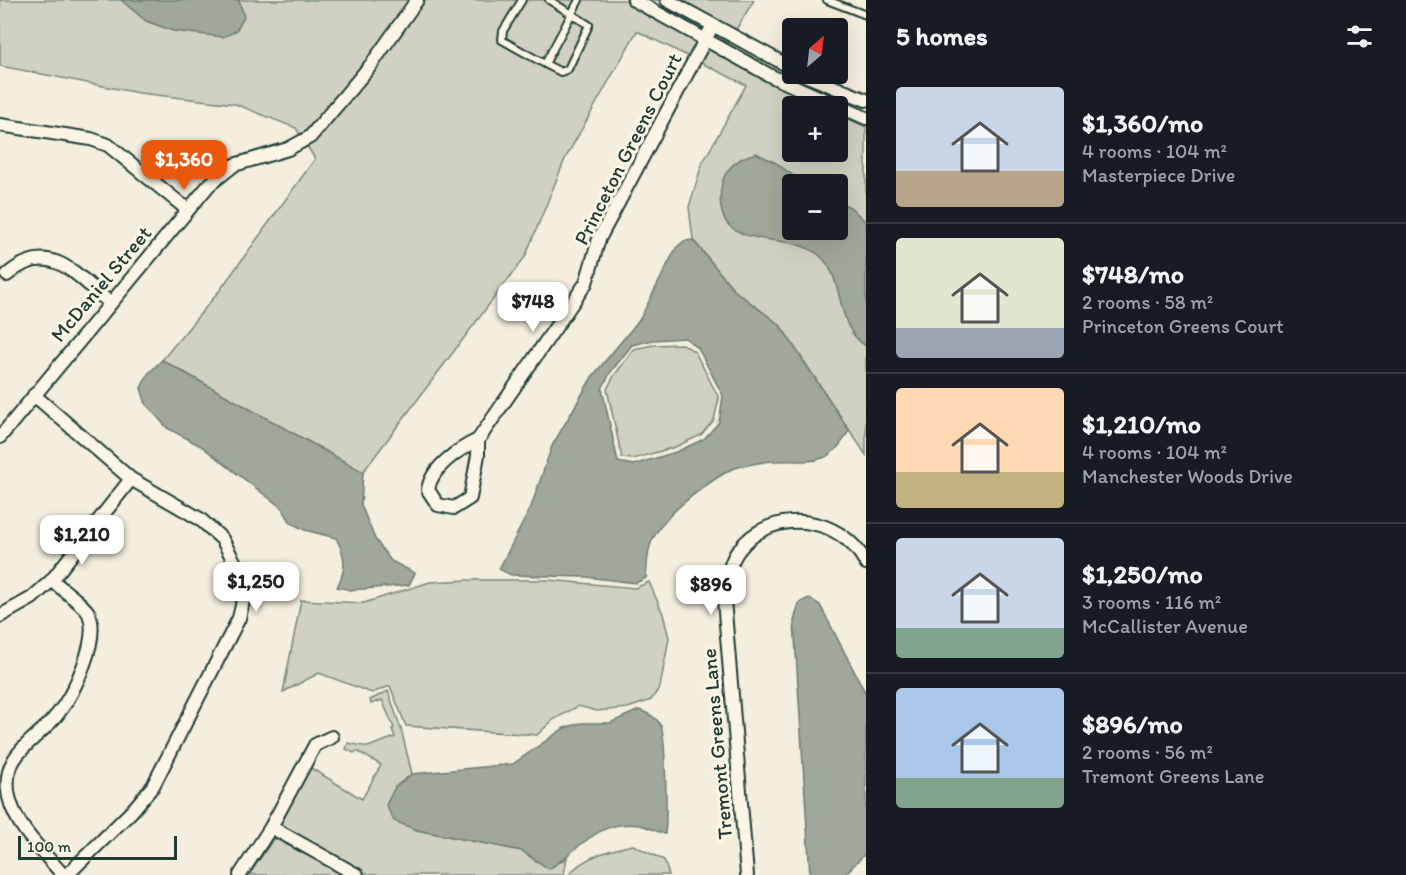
<!DOCTYPE html>
<meta charset="utf-8">
<style>
:root{--surface:#171b24;--page:#242831;--text:#f1f3f6;--muted:#9ea1a6;--line:#363941;--accent:#ea580c}
body{margin:0;font-family:Itim,sans-serif;background:var(--page);color:var(--text);height:100vh;display:flex;flex-direction:column;font-size:22px;white-space:nowrap}
*{box-sizing:border-box;margin:0}
p{font-size:20px;color:var(--muted)}
.icon{flex:none;width:33px;height:33px;fill:none;stroke:currentColor;stroke-width:2;stroke-linecap:round;stroke-linejoin:round}
.map{position:relative;flex:1;overflow:hidden}
.panel{display:flex;flex-direction:column;background:var(--surface);width:540px}
.panel>*{flex:none}
.needle{width:39px;rotate:28deg}
.controls{position:absolute;left:782px;top:18px;display:grid;gap:12px}
.controls a{display:grid;place-items:center;width:66px;height:66px;border-radius:6px;background:var(--surface);box-shadow:0 6px 24px #0002;font-size:30px}
.scale{position:absolute;left:18px;bottom:15px;width:159px;box-sizing:border-box;padding-left:6px;border:3px solid #1f3d34;border-top:0;font-size:16px;line-height:21px;white-space:nowrap;color:#1f3d34;-webkit-text-stroke:4px #fcf5e5;paint-order:stroke}
.price{position:absolute;translate:-50% -51px;padding:0 14px;border-radius:12px;background:#fff;color:#222;font-size:20px;line-height:39px;filter:drop-shadow(0 2px 3px #0008)}
.price::after{content:'';position:absolute;left:50%;top:36px;width:18px;height:14px;margin-left:-9px;background:inherit;clip-path:polygon(0 0,100% 0,50% 100%)}
.price.selected{background:var(--accent);color:#fff}
ul{padding:0;list-style:none}
li{display:flex;align-items:center;gap:18px;height:150px;padding:0 30px}
li+li{border-top:2px solid var(--line)}
li span{display:grid;place-items:center;flex:none;width:168px;height:120px;border-radius:6px;color:#555}
li>.icon{margin-inline-start:auto}
span .icon{width:72px;height:72px;fill:#fffc;stroke-width:1}
li b{font-size:26px}
h2{display:flex;justify-content:space-between;align-items:center;height:72px;padding:0 30px;font-size:26px}
main{display:flex;flex:1;min-height:0}
.map>svg:first-child{display:block}
</style>
<main>
<div class="map">
<svg width="866" height="875" viewBox="0 0 866 875">
<rect width="100%" height="100%" fill="#f3eede"/>
<filter id="ink" filterUnits="userSpaceOnUse"><feTurbulence type="fractalNoise" baseFrequency=".0167" numOctaves="2"/><feDisplacementMap in="SourceGraphic" scale="12" xChannelSelector="R" yChannelSelector="G"/><feConvolveMatrix kernelMatrix="1 2 1 2 8 2 1 2 1" color-interpolation-filters="sRGB"/></filter>
<g filter="url(#ink)">
<path fill="#d0d1c2" stroke="#78877b" stroke-width="1.5" fill-rule="evenodd" d="M0,0H754L721,54L764,80L821,106H792V152H837V114L866,127V455L780,325L735,291L693,240L689,207L702,164L746,85L637,31L565,159L525,257L363,472L162,360L220,290L315,159L296,128L235,104L139,93L0,66ZM792,184H837V230H792Z
M683,344L695,352L719,398L714,420L701,435L675,447L633,459L622,458L607,389L614,376L634,349L653,345Z
M470,580H548L635,588L649,582L663,614L669,638L660,687L651,700L628,708L597,711L578,706L553,720L537,735L406,726L390,686L372,693L319,673L283,692L301,600L364,603L430,582Z
M388,691L401,729L412,774L395,787L417,830L522,851L536,861L561,862L567,857L564,875H369L285,830L280,824L282,818L307,768H311L362,799L381,765L357,751L354,753L346,749L348,743L368,747L395,737L392,729L394,728L382,700L371,704L370,700Z
M274,838L345,875H249Z
M633,845L664,860L669,875H569C581,858 613,849 633,845Z"/>
<path fill="#a0a89b" stroke="#6c7d72" stroke-width="1.5" fill-rule="evenodd" d="M121,0H239L244,17L236,31L223,37L173,31L146,21Z
M756,153L776,163L804,184H792V230H837V201L850,207L866,222V346C833,326 847,279 819,255C794,235 758,246 732,228C717,217 717,183 729,169C736,160 745,156 756,153Z
M693,240L735,291L780,325L849,430C826,477 798,454 758,463C749,465 736,466 728,471C703,486 658,518 650,546C647,556 647,568 646,578L636,583L586,577L511,575L499,569L531,507L552,446L592,377L640,319L676,248L684,241ZM685,338L698,348L723,396L719,422L704,439L676,452L633,465L618,462L602,389L610,373L632,345L653,340Z
M162,360L363,472L361,505L375,539L391,561L415,573L409,585L351,590L337,587C347,568 346,557 336,538L305,530L291,523L282,508L201,446L167,428L146,404L141,388L148,374Z
M809,598L820,605L866,694V853L844,875H810L794,621L799,603Z
M639,710C648,713 657,717 661,726C666,738 667,819 665,834C657,832 647,826 639,825C598,819 579,850 549,869L522,851L417,830L394,821L386,805L395,787L412,774L513,764L564,728L581,723H610Z"/>
<g fill="none" stroke-linecap="round" stroke-linejoin="round">
<g stroke="#1f3d34" stroke-width="10">
<path id="service" d="M522,0L503,31L502,40L545,64L579,0
M827,0L866,15
M545,64L561,72L568,69L589,25L549,0"/>
</g>
<g stroke="#1f3d34" stroke-width="16">
<path id="minor" d="M634,0L771,76L866,118
M667,0L792,68
M802,74L866,100
M0,125L91,139L108,145L188,210
M7,275C50,238 76,275 110,303
M34,395L131,479L200,519L222,539L235,563L245,593L239,618L153,786L132,811L67,875
M0,437L209,185L234,165L288,149L310,137L371,65L417,0
M478,440V455L470,498L454,508L438,505L428,490C431,467 459,449 478,440L586,283L599,239L713,25
M52,580C60,588 85,605 89,614C100,640 73,695 57,715C34,743 0,754 9,797C16,828 44,852 63,875
M0,616L32,598L52,580L131,479
M271,827L357,875
M240,875L271,827L315,745L332,737
M747,875L724,600C727,585 728,564 738,551C771,506 841,515 866,563"/>
</g>
<use href="#service" stroke="#fcf5e5" stroke-width="6"/>
<use href="#minor" stroke="#fcf5e5" stroke-width="12"/>
</g>
</g>
<g text-anchor="middle" stroke-width="6" stroke-linejoin="round" paint-order="stroke">
<g font-size="21" fill="#1f3d34" stroke="#fcf5e5">
<text transform="translate(628 149) rotate(-63)" y="7">Princeton Greens Court</text>
<text transform="translate(101 284) rotate(-50)" y="7">McDaniel Street</text>
<text transform="translate(717 744) rotate(-95)" y="7">Tremont Greens Lane</text>
</g>
</g>
</svg>
<div class="controls">
<a><svg class="needle" viewBox="-14 -14 28 28"><path d="M0-13l5 13h-10z" fill="#e53935"/><path d="M0 13l5-13h-10z" fill="#9ea1a6"/></svg></a>
<a>+</a>
<a>−</a>
</div>
<div class="scale">100 m</div>
<b class="price selected" style="left:184px;top:191px">$1,360</b>
<b class="price" style="left:533px;top:333px">$748</b>
<b class="price" style="left:82px;top:566px">$1,210</b>
<b class="price" style="left:256px;top:613px">$1,250</b>
<b class="price" style="left:711px;top:616px">$896</b>
</div>
<section class="panel">
<h2>5 homes<svg class="icon" aria-label="filters" viewBox="0 0 24 24"><path d="M4 7h16M4 17h16"/><circle cx="9" cy="7" r="2"/><circle cx="15" cy="17" r="2"/></svg></h2>
<ul>
<li><span style="background:linear-gradient(#c9d6e8 70%,#b9a48a 0)"><svg class="icon" aria-label="home" viewBox="0 0 24 24"><path d="M3 11l9-7 9 7M6 9v11h12V9"/></svg></span><div><b>$1,360/mo</b><p>4 rooms · 104 m²</p><p>Masterpiece Drive</p></div></li>
<li><span style="background:linear-gradient(#dfe7d0 75%,#9aa5b1 0)"><svg class="icon" aria-label="home" viewBox="0 0 24 24"><path d="M3 11l9-7 9 7M6 9v11h12V9"/></svg></span><div><b>$748/mo</b><p>2 rooms · 58 m²</p><p>Princeton Greens Court</p></div></li>
<li><span style="background:linear-gradient(#ffd9b3 70%,#c2b280 0)"><svg class="icon" aria-label="home" viewBox="0 0 24 24"><path d="M3 11l9-7 9 7M6 9v11h12V9"/></svg></span><div><b>$1,210/mo</b><p>4 rooms · 104 m²</p><p>Manchester Woods Drive</p></div></li>
<li><span style="background:linear-gradient(#c9d6e8 75%,#7fa58c 0)"><svg class="icon" aria-label="home" viewBox="0 0 24 24"><path d="M3 11l9-7 9 7M6 9v11h12V9"/></svg></span><div><b>$1,250/mo</b><p>3 rooms · 116 m²</p><p>McCallister Avenue</p></div></li>
<li><span style="background:linear-gradient(#a9c7e8 75%,#7fa58c 0)"><svg class="icon" aria-label="home" viewBox="0 0 24 24"><path d="M3 11l9-7 9 7M6 9v11h12V9"/></svg></span><div><b>$896/mo</b><p>2 rooms · 56 m²</p><p>Tremont Greens Lane</p></div></li>
</ul>
</section>
</main>
